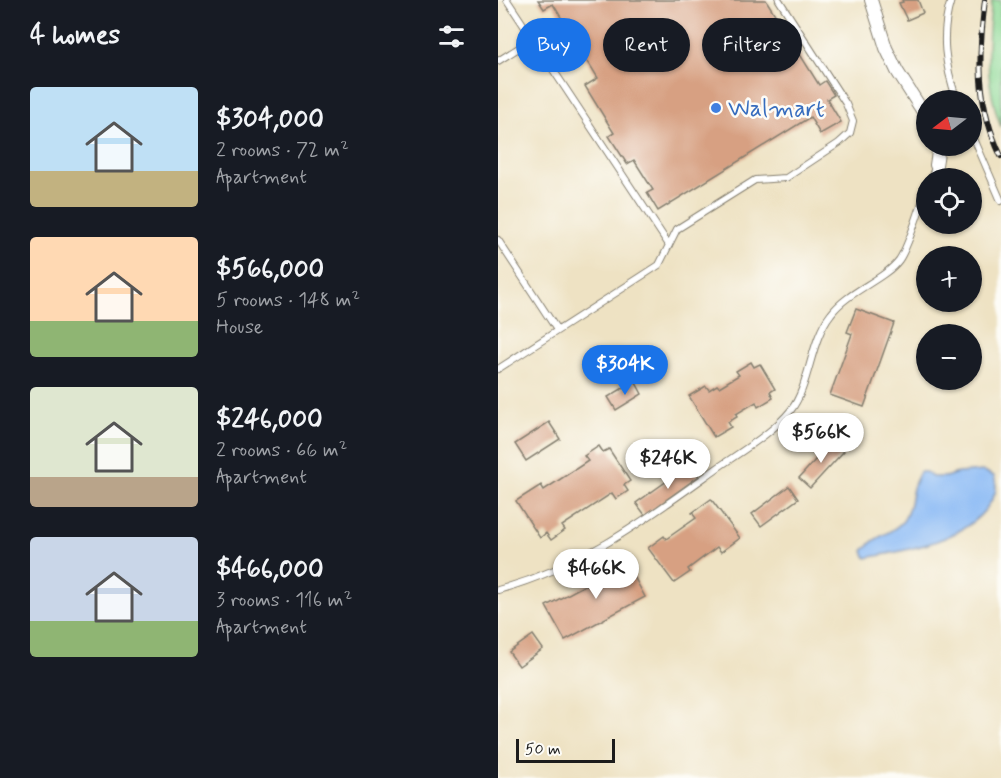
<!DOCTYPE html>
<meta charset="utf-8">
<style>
:root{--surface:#171b24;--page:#20242c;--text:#f1f3f6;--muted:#9ea1a6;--accent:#1a73e8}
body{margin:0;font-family:Mynerve,sans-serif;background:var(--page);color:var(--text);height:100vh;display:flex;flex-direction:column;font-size:22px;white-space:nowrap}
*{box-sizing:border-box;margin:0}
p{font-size:20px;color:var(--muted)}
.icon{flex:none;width:33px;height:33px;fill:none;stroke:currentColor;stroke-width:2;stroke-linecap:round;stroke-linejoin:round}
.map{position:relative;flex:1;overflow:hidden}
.drawer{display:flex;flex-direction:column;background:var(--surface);width:498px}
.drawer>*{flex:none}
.banner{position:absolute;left:18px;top:18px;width:394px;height:54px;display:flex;gap:12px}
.needle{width:39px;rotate:254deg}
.controls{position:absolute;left:418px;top:90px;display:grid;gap:12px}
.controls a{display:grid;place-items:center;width:66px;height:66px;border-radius:50%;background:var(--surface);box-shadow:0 2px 4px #0004;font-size:30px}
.scale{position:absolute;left:18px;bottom:15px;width:99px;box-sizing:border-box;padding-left:6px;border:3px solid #1c1c1c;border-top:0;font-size:16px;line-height:21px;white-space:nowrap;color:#1c1c1c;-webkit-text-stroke:4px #fdfcf7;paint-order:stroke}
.price{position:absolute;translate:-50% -51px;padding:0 14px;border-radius:21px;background:#fff;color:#222;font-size:20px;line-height:39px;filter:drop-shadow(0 2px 3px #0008)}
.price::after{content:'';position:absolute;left:50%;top:36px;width:18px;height:14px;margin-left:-9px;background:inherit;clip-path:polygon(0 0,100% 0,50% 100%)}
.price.selected{background:var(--accent);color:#fff}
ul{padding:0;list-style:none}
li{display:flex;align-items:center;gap:18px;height:150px;padding:0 30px}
li span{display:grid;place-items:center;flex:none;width:168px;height:120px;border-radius:6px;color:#555}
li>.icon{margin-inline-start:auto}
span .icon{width:72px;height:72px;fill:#fffc;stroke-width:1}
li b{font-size:26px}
h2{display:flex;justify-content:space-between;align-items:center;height:72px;padding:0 30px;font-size:26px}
.tag{padding:0 21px;border-radius:27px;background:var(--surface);box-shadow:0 2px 4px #0004;font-size:21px;line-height:54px}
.tag.selected{background:var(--accent);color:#fff}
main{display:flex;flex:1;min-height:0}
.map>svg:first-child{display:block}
</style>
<main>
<section class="drawer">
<h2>4 homes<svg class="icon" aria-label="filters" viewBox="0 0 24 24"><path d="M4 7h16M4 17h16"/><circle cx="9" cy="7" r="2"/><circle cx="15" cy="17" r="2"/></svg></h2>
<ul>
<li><span style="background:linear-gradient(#bfe0f5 70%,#c2b280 0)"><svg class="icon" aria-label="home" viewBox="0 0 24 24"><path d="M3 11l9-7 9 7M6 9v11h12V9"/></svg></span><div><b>$304,000</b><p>2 rooms · 72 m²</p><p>Apartment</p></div></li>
<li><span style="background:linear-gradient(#ffd9b3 70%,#8fb573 0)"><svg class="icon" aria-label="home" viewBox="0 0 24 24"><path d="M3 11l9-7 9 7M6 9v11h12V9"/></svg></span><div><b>$566,000</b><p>5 rooms · 148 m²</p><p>House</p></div></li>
<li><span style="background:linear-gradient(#dfe7d0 75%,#b9a48a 0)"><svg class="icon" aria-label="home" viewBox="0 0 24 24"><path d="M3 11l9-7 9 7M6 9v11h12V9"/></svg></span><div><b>$246,000</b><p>2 rooms · 66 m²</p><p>Apartment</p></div></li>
<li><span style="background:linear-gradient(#c9d6e8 70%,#8fb573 0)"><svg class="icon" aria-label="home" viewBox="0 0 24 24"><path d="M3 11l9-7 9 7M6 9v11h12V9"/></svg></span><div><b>$466,000</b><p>3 rooms · 116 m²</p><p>Apartment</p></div></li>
</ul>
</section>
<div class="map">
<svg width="503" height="778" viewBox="0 0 503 778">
<rect width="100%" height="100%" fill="#fdfcf7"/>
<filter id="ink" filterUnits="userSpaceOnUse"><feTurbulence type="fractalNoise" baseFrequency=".0167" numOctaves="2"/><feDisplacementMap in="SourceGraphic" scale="12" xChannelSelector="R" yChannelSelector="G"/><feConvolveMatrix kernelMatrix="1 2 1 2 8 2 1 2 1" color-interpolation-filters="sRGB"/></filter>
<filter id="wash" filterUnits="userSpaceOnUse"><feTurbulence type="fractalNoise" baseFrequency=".008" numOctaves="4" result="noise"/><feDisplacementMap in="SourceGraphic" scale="24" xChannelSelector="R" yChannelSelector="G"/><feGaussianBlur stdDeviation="1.35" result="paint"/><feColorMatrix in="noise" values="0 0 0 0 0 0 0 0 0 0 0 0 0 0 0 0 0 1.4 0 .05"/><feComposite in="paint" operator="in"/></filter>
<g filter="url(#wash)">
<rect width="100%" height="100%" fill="#eee2c3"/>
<path fill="#8ed996" stroke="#557a59" stroke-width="1.5" d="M494,0H503V127C487,84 488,46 494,0Z"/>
<path fill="#89b9f5" stroke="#526a88" stroke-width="1.5" d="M486,471L496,476C500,488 498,495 490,506C466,541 407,551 368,558L365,551C375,536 393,535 405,521C413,510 412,497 416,485C418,480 420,476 422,472H428L434,477H447L460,473Z"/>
<g id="blocks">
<path fill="#d7a082" d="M40,0H268L321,85L327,81L336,95L329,99L343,122L322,134L312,117L160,211L149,193L155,190L136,160L129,164L111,136L116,133L87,86L100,78L55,4L46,9Z
M404,0H420L425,13L409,20L401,3L405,2Z
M358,309L396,323L366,407L332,395L354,334L349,332Z
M253,362L256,367L262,364L277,389L272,392L275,398L260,407L258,402L238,414L239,417L230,422L233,427L216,437L191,396L208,386L211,390L219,385L221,387L241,375L238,371Z
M137,381L144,394L118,410L110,397Z
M51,422L62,439L28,461L17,444Z
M334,441L346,451L312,488L301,478Z
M101,446L105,452L111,449L132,481L126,485L130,491L118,499L114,493L64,526L67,530L53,540L48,533L42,538L18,501L43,485L46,490L90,461L86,456Z
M193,464L201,476L147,515L138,503Z
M291,486L300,499L263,526L254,514Z
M213,499L242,538L223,552L219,547L190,569L192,572L176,583L150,548L166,536L168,539L198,518L194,513Z
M126,558L147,597L67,640L48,606L102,577L99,573Z
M35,635L45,649L21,666L11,652Z"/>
</g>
</g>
<g filter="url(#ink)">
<use href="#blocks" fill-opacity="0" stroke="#857f70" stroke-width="1.5"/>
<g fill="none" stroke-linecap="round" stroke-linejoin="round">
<g stroke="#857f70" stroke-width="8">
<path id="lane" d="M9,0L171,245
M453,0C442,35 447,66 459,100
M0,61L35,39
M474,134L503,201
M433,178L438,165
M0,240L59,330
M0,369L161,265L179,229L257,180L288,178L341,143L352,133L355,121L348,104L281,0
M0,590C86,566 147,520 218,469C242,452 275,433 293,410C312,386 312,340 333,314C350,291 386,280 401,260C411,246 422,207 429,188"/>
</g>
<g stroke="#857f70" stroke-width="14">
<path id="street" d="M373,0L388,48L399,71L429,118
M438,165L441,146"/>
</g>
<use href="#lane" stroke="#fff" stroke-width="6"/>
<use href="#street" stroke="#fff" stroke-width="12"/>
<g stroke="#1c1c1c" stroke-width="6">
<path id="rail" d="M487,0C480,56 478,104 503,156"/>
</g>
<use href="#rail" stroke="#fdfcf7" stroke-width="4" stroke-dasharray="11" stroke-linecap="butt"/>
</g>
</g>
<circle fill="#3f7fe0" stroke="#fdfcf7" stroke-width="2" cx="218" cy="108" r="6"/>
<g text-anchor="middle" stroke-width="5" stroke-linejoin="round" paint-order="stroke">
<g font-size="24" fill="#366cbe" stroke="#fdfcf7" text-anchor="start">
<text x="230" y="116">Walmart</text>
</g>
</g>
</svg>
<div class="controls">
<a><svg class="needle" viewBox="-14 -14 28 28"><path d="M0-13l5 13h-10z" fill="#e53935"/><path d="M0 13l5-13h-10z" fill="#9ea1a6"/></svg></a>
<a><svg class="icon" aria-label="locate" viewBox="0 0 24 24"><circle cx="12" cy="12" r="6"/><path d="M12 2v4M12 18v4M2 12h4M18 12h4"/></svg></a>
<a>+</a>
<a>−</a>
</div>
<div class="scale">50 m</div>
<b class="price selected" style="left:127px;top:396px">$304K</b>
<b class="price" style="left:323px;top:464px">$566K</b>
<b class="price" style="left:170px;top:490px">$246K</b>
<b class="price" style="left:98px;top:600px">$466K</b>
<div class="banner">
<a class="tag selected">Buy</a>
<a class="tag">Rent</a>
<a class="tag">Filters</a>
</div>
</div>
</main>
